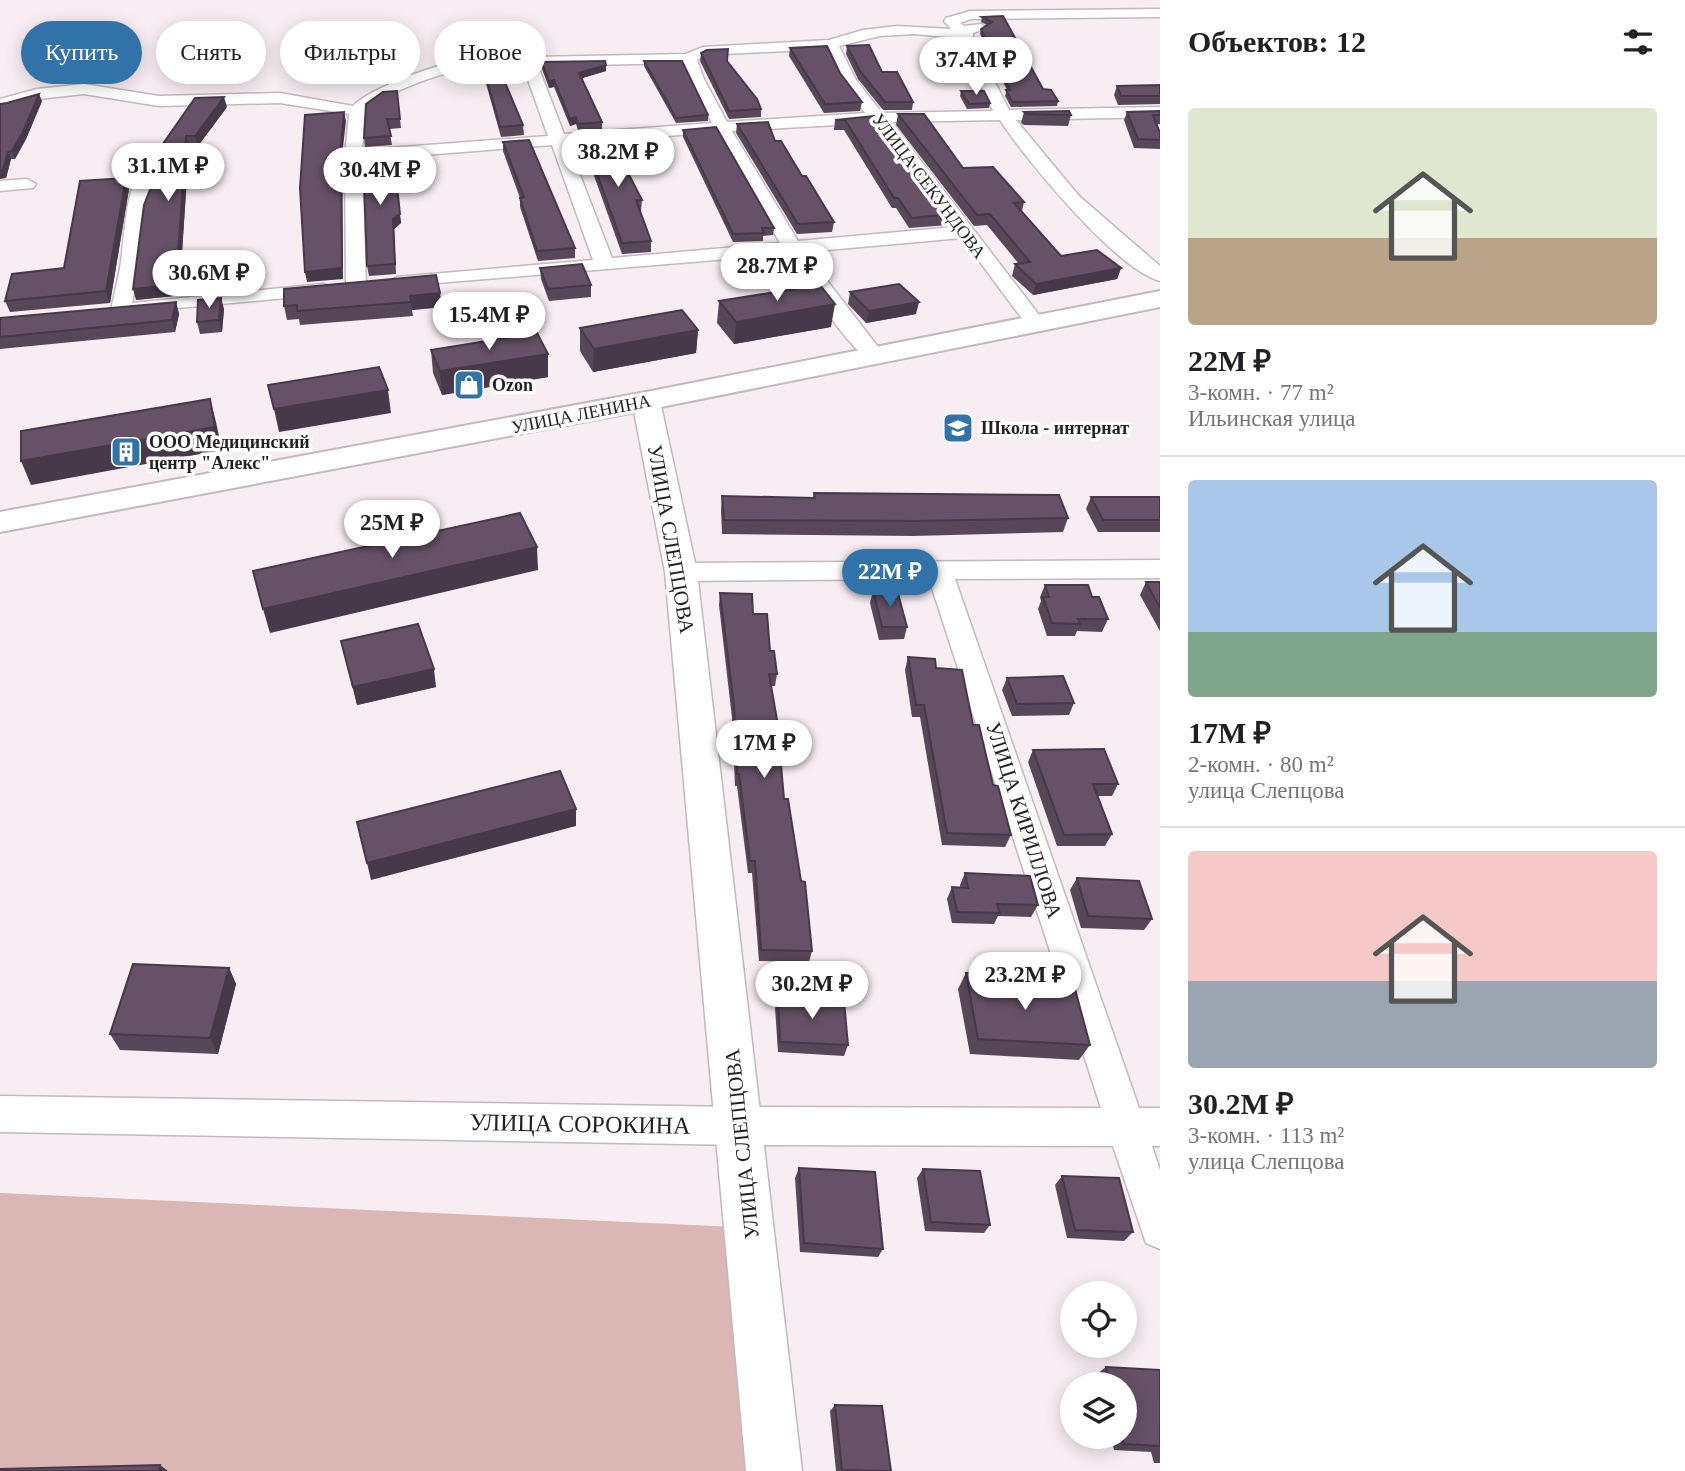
<!DOCTYPE html>
<html lang="ru">
<meta charset="utf-8">
<style>
:root{--surface:#fff;--page:#f2f2f2;--text:#202124;--muted:#757577;--line:#e0e0e0;--accent:#3172a9}
body{margin:0;font-family:Georgia,serif;background:var(--page);color:var(--text);height:100vh;display:flex;flex-direction:column;font-size:26px;white-space:nowrap}
*{box-sizing:border-box;margin:0}
p{font-size:23px;color:var(--muted)}
.icon{flex:none;width:38px;height:38px;fill:none;stroke:currentColor;stroke-width:2;stroke-linecap:round;stroke-linejoin:round}
.map{position:relative;flex:1;overflow:hidden}
.side{display:flex;flex-direction:column;background:var(--surface);width:525px}
.side>*{flex:none}
.top-card{position:absolute;left:21px;top:21px;width:665px;height:63px;display:flex;gap:14px}
.buttons{position:absolute;left:1060px;top:1281px;display:grid;gap:14px}
.buttons a{display:grid;place-items:center;width:77px;height:77px;border-radius:50%;background:var(--surface);box-shadow:0 4px 18px #0003;font-size:35px}
.price{position:absolute;translate:-50% -60px;padding:0 16px;border-radius:24px;background:#fff;color:#222;font-size:23px;line-height:46px;filter:drop-shadow(0 2px 4px #0008)}
.price::after{content:'';position:absolute;left:50%;top:42px;width:21px;height:16px;margin-left:-10px;background:inherit;clip-path:polygon(0 0,100% 0,50% 100%)}
.price.selected{background:var(--accent);color:#fff}
ul{padding:0;list-style:none}
li{display:grid;align-content:center;gap:14px;height:371px;padding:0 28px}
li+li{border-top:2px solid var(--line)}
li span{display:grid;place-items:center;height:217px;border-radius:7px;color:#555}
li>.icon{margin-inline-start:auto}
span .icon{width:126px;height:126px;fill:#fffc;stroke-width:1}
li b{font-size:30px}
h2{display:flex;justify-content:space-between;align-items:center;height:84px;padding:0 28px;font-size:30px}
.pill{padding:0 24px;border-radius:32px;background:var(--surface);box-shadow:0 4px 18px #0003;font-size:24px;line-height:63px}
.pill.selected{background:var(--accent);color:#fff}
main{display:flex;flex:1;min-height:0}
.map>svg:first-child{display:block}
</style>
<main>
<div class="map">
<svg width="1160" height="1471" viewBox="0 0 1160 1471">
<rect width="100%" height="100%" fill="#f8edf3"/>
<path fill="#dab6b4" d="M0,1193L736,1227L756,1471H0Z"/>
<g fill="none" stroke-linecap="round" stroke-linejoin="round">
<g stroke="#c3b8be" stroke-width="3">
<path id="minor" d="M1160,9V17L971,19L960,23L964,26L981,24L988,28L973,33V38L1009,110L1160,107V117L1016,120L1079,196L1160,266V281C1117,270 1025,159 1000,120L891,122L1046,324L1043,328H1029L962,238L805,252L885,356L874,362C854,357 800,275 787,254L390,287L387,283L397,277L593,260L552,145L362,160L366,286L356,292L346,286L345,156L349,114L280,103L159,106L84,94L38,99L0,109V99L37,89L84,84L159,96L280,93L353,106C372,87 442,62 469,59C489,56 509,60 528,55L534,57L686,54L703,47L829,40L863,30L897,26L951,29L944,21L946,18L970,11ZM914,34L959,38L993,111L882,113L856,80L839,46L880,36ZM826,49L841,80L865,113L727,122L704,79L697,60L706,55ZM683,63L712,123L564,134L538,66ZM523,66L548,136L362,150L365,112C385,92 440,73 469,68C486,64 506,67 523,66ZM873,123L886,135L954,227L798,241L732,131ZM717,132L780,243L612,258L568,144Z
M154,161L163,166C138,207 142,257 132,303L323,284L330,286L333,290L330,294L114,314L111,310C114,294 119,278 121,261C125,238 125,168 154,161Z
M27,179L36,184L33,188L0,191V181Z
M1160,560V578L955,579L1139,1108H1160V1146H1152L1160,1170V1249L1146,1243L1113,1146L740,1145L0,1132V1096L740,1107L1101,1108L929,579L681,581L672,578L668,572L672,566L681,563Z"/>
</g>
<g stroke="#c3b8be" stroke-width="3">
<path id="tertiary" d="M646,393L656,395L660,401L697,572L802,1471H746L665,572L632,401L636,395Z"/>
</g>
<g stroke="#c3b8be" stroke-width="4">
<path id="secondary" d="M1160,291V307L646,410L0,532V512L646,392Z"/>
</g>
<use href="#minor" fill="#fff" fill-rule="evenodd"/>
<use href="#tertiary" fill="#fff" fill-rule="evenodd"/>
<use href="#secondary" fill="#fff" fill-rule="evenodd"/>
</g>
<path fill="#584659" d="M1003,16L1043,89L1058,101L1057,106L1011,107L1005,96L1007,90L980,34L981,29L987,25L981,22L982,17Z
M847,46L913,102L912,110H883L858,79L846,54Z
M790,48L840,73L862,102L860,111L824,113L789,56Z
M701,53L727,61L761,109V117L729,119L700,61Z
M644,61L708,115V121L676,123L644,66Z
M542,62L606,65V71L582,78L602,122V129L578,130L576,124L570,126L554,87L549,88L542,69Z
M484,70L523,125L524,135L501,137L485,80Z
M1160,85V104L1118,105L1114,95L1117,86Z
M397,91L401,128L389,129L392,145L365,147L364,138Z
M961,91L990,103L989,108L967,109L960,96Z
M42,101L26,139L15,159H11L6,178L0,104Z
M227,107L198,146H189L181,270H183L186,281L183,295L136,300L161,162L158,151Z
M1160,111V124H1156L1160,133V149L1134,148L1124,120L1127,112Z
M1024,112L1071,115L1068,126L1024,125L1021,123Z
M898,114L963,168L1024,202L1022,211L1061,256L1121,268L1117,279L1033,295L1012,276L1015,264H1019L987,225L974,226L896,125Z
M874,116L952,214L949,225L909,228L896,208H892L844,130H834L835,120Z
M737,124L775,141L834,222L832,232L797,234L736,133Z
M683,130L774,228L773,235L763,236V241L733,242L683,137Z
M583,135L622,170L642,200L641,210H639L651,241V252L622,254L583,145Z
M503,142L575,248V258L538,261L520,207V198L503,151Z
M395,160V186L401,223L394,229L396,274L369,276L367,266Z
M129,189L110,303L10,312L5,301L64,268Z
M540,268L591,285V297L549,301L541,279Z
M436,275L442,307L412,310L413,316L300,325L299,319L287,320L284,306Z
M850,292L916,314L866,323L848,304Z
M719,301L831,327L734,344L717,323Z
M176,302L179,314L175,332L0,349V320Z
M224,309L222,332L200,334L197,322Z
M580,328L698,330L696,353L593,372L580,351Z
M431,350L548,377L442,395L433,373Z
M814,493L1068,518L1063,532L913,536L722,534L721,510L722,496L813,498Z
M1091,497H1160V532H1098L1086,509Z
M1146,582H1160V631L1140,595Z
M1045,585L1108,619L1102,632L1077,631L1075,636H1047L1038,609L1041,601L1040,597Z
M873,590L907,627L904,639L879,640L870,603Z
M720,593L753,614L770,651L777,674L775,686H771L784,799L812,951L809,962L759,961L752,873H748L737,786H735L732,718L719,605Z
M341,641L436,687L357,705Z
M908,657L936,668L973,725L1011,835L1005,847L942,845L920,717H912L905,670Z
M1007,678L1074,703L1069,715L1012,716L1002,690Z
M1033,750L1118,784L1112,796H1097L1112,834L1105,846H1057L1028,762Z
M965,873L1038,905L1031,917L998,916L994,924L952,923L947,899L952,887H960V885Z
M1077,878L1152,919L1144,930L1081,928L1070,890Z
M229,968L236,984L218,1054L120,1050L110,1034Z
M966,973L1014,986L1090,1045L1079,1060L970,1054L958,989Z
M778,997L848,1045L844,1056L778,1052L775,1008Z
M799,1168L883,1249L878,1257L800,1252L795,1178Z
M923,1169L990,1225L984,1233L925,1231L917,1178Z
M1062,1176L1133,1232L1124,1241L1067,1238L1055,1185Z
M1106,1367L1160,1370V1463H1154L1151,1452L1114,1450L1111,1437H1125V1384H1100L1097,1374Z
M835,1405L891,1471H836L830,1411Z"/>
<path fill="#473949" d="M606,65V71L579,79V73Z
M554,80V87L549,88V82Z
M39,94L42,101L26,139L15,159L12,151Z
M224,97L227,107L198,146L195,136Z
M344,112L346,121L342,156L343,279L307,282L305,272L341,146Z
M576,117V124L570,126V119Z
M186,136L189,146L180,281L177,270Z
M8,152L11,159L6,178L0,179V171Z
M126,178L129,189L110,303L106,291Z
M397,186L401,223L394,229L396,274L393,219Z
M1121,268L1117,279L1033,295L1036,284Z
M183,270L186,281L183,295L136,300L133,289Z
M440,293L442,307L412,310L410,296Z
M221,298L224,309L222,332L219,320Z
M176,302L179,314L175,332L172,320Z
M919,302L916,314L866,323L869,311Z
M835,304L831,327L734,344L736,322Z
M698,330L696,353L593,372L594,349Z
M548,354V377L442,395L440,371Z
M388,390L391,413L279,432L274,409Z
M210,399L216,422L222,450L31,485L21,461Z
M537,547L538,570L270,633L263,609Z
M434,669L436,687L357,705L353,687Z
M576,809V826L371,880L367,863Z
M229,968L236,984L218,1054L210,1038Z
M160,1465L168,1471H159Z"/>
<path fill="#665168" stroke="#473949" stroke-width="2" d="M1003,16L1043,89L1051,90L1058,101L1012,102L1006,90H1010L981,29L992,22L982,17Z
M869,45L882,72H897L913,102H885L860,71L847,46Z
M827,46L840,73L862,102L825,104L790,48Z
M728,49L727,61L757,99L761,109L729,111L701,53L707,50Z
M605,61L606,65L579,73L602,122L578,124L576,117L570,119L554,80L549,82L542,62Z
M644,61H682L708,115L676,118Z
M498,66L523,125L500,127L484,70Z
M1160,85V96H1121L1117,86Z
M397,91L400,119H387L391,136L364,138L366,104L383,92Z
M961,91H984L990,103L969,104Z
M39,94L23,132L12,151L8,152L3,170L0,171V104L7,103Z
M224,97L195,136H186L177,270H183L180,284L133,289L144,205L163,157L158,151L195,98Z
M1069,111L1071,115L1026,114L1024,112Z
M1160,111V115H1153L1160,133V140L1138,139L1127,112Z
M344,112L341,146L342,268L305,272L300,188L305,115Z
M898,114H924L963,168L993,167L1024,202L1014,203L1061,256L1097,250L1121,268L1036,284L1015,264L1030,262L990,214L977,215Z
M874,116L886,127L952,214L912,218L898,198H894L845,120H835Z
M768,122L775,141H781L802,176H806L834,222L798,224L737,124Z
M716,127L774,228H762L764,233L733,234L683,130Z
M608,133L622,170L626,169L642,200H636L651,241L622,243L583,135Z
M529,140L575,248L537,251L520,198L524,197L503,142Z
M394,151V186H397L400,214L393,219L395,264L367,266L363,153Z
M126,178L106,291L5,301L12,274L64,268L80,181Z
M582,264L591,285L548,289L540,268Z
M436,275L440,293L410,296L411,302L297,311V305L284,306V289Z
M899,284L919,302L869,311L850,292Z
M820,285L835,304L736,322L719,301Z
M221,298L219,320L197,322L198,300Z
M176,302L172,320L0,337V318Z
M682,310L698,330L594,349L580,328Z
M537,333L548,354L440,371L431,350Z
M379,367L388,390L274,409L268,385Z
M210,399L215,427L21,461V431Z
M814,493L1059,495L1068,518L917,521L724,520L722,496L815,498Z
M1091,497H1160V520H1103Z
M520,513L537,547L263,609L253,571Z
M1146,582H1160V608Z
M1045,585H1088L1092,597H1099L1108,619H1078L1080,624L1052,623L1043,597H1049Z
M873,590H897L907,627H882Z
M720,593L752,594L753,614H767L770,651H774L777,674H769L777,720L784,799H788L801,881L805,882L812,951L761,950L755,861H750L739,774H737L734,706Z
M418,624L434,669L353,687L341,641Z
M908,657L935,659L936,668L962,670L973,725H979L993,785L998,786L1011,835L947,833L924,705H916Z
M1063,676L1074,703L1017,704L1007,678Z
M1104,749L1118,784H1093L1112,834L1064,835L1033,750Z
M560,771L576,809L367,863L357,822Z
M965,873L1030,876L1038,905L997,904L1000,913L957,912L952,887L968,888Z
M1077,878L1139,881L1152,919L1088,916Z
M133,964L229,968L210,1038L110,1034Z
M966,973L1012,975L1014,986L1075,989L1090,1045L978,1039Z
M778,997L844,1001L848,1045L780,1042Z
M799,1168L875,1172L883,1249L804,1243Z
M923,1169L980,1171L990,1225L931,1222Z
M1062,1176L1119,1178L1133,1232L1075,1230Z
M1106,1367L1160,1370V1446L1124,1444L1122,1437H1125V1384H1110Z
M835,1405L882,1406L891,1471L842,1470Z
M160,1465L159,1471H0V1469Z"/>
<defs>
<g id="shop-square" transform="scale(1.575)"><rect x="-9" y="-9" width="18" height="18" rx="4" fill="#3172a9" stroke="#fefefe"/><path d="M-5-2.5h2.3a2.7 3.5 0 0 1 5.4 0H5L5.5 6h-11ZM-1.5-2.5h3a1.5 2.3 0 0 0-3 0Z" fill="#fff"/></g>
<g id="school-square" transform="scale(1.575)"><rect x="-9" y="-9" width="18" height="18" rx="4" fill="#3172a9" stroke="#fefefe"/><path d="M0-5L7-2L0 1L-7-2ZM-4 1L0 2.5L4 1V4Q0 6-4 4Z" fill="#fff"/></g>
<g id="building-square" transform="scale(1.575)"><rect x="-9" y="-9" width="18" height="18" rx="4" fill="#3172a9" stroke="#fefefe"/><path d="M-4-6H4V6H1V3H-1V6H-4ZM-2.5-4.3h1.7v1.8h-1.7ZM.8-4.3h1.7v1.8H.8ZM-2.5-1h1.7V.8h-1.7ZM.8-1h1.7V.8H.8Z" fill="#fff"/></g>
</defs>
<g fill-rule="evenodd">
<use href="#shop-square" x="469" y="385"/>
<use href="#school-square" x="958" y="428"/>
<use href="#building-square" x="126" y="452"/>
</g>
<g text-anchor="middle" stroke-width="7" stroke-linejoin="round" paint-order="stroke">
<g font-size="18" fill="#231f21" stroke="#fefefe">
<text transform="translate(929 186) rotate(53)" y="6">УЛИЦА СЕКУНДОВА</text>
<text transform="translate(581 414) rotate(-11)" y="6">УЛИЦА ЛЕНИНА</text>
</g>
<g font-size="18" font-weight="bold" fill="#231f21" stroke="#fefefe" text-anchor="start">
<text x="492" y="391">Ozon</text>
<text x="981" y="434">Школа - интернат</text>
<text x="149" y="448">ООО Медицинский<tspan x="149" dy="21">центр "Алекс"</tspan></text>
</g>
<g font-size="21" fill="#231f21" stroke="#fefefe">
<text transform="translate(671 539) rotate(80)" y="7">УЛИЦА СЛЕПЦОВА</text>
<text transform="translate(1024 820) rotate(72)" y="7">УЛИЦА КИРИЛЛОВА</text>
<text transform="translate(742 1144) rotate(-96)" y="7">УЛИЦА СЛЕПЦОВА</text>
</g>
<g font-size="24" fill="#231f21" stroke="#fefefe">
<text transform="translate(580 1124) rotate(1)" y="8">УЛИЦА СОРОКИНА</text>
</g>
</g>
</svg>
<div class="buttons">
<a><svg class="icon" aria-label="locate" viewBox="0 0 24 24"><circle cx="12" cy="12" r="6"/><path d="M12 2v4M12 18v4M2 12h4M18 12h4"/></svg></a>
<a><svg class="icon" aria-label="layers" viewBox="0 0 24 24"><path d="M12 4l9 5-9 5-9-5zM3 14l9 5 9-5"/></svg></a>
</div>
<b class="price" style="left:976px;top:97px">37.4M ₽</b>
<b class="price" style="left:618px;top:189px">38.2M ₽</b>
<b class="price" style="left:168px;top:203px">31.1M ₽</b>
<b class="price" style="left:380px;top:207px">30.4M ₽</b>
<b class="price" style="left:777px;top:303px">28.7M ₽</b>
<b class="price" style="left:209px;top:310px">30.6M ₽</b>
<b class="price" style="left:489px;top:352px">15.4M ₽</b>
<b class="price" style="left:392px;top:560px">25M ₽</b>
<b class="price selected" style="left:890px;top:609px">22M ₽</b>
<b class="price" style="left:764px;top:780px">17M ₽</b>
<b class="price" style="left:1025px;top:1012px">23.2M ₽</b>
<b class="price" style="left:812px;top:1021px">30.2M ₽</b>
<div class="top-card">
<a class="pill selected">Купить</a>
<a class="pill">Снять</a>
<a class="pill">Фильтры</a>
<a class="pill">Новое</a>
</div>
</div>
<section class="side">
<h2>Объектов: 12<svg class="icon" aria-label="filters" viewBox="0 0 24 24"><path d="M4 7h16M4 17h16"/><circle cx="9" cy="7" r="2"/><circle cx="15" cy="17" r="2"/></svg></h2>
<ul>
<li><span style="background:linear-gradient(#dfe7d0 60%,#b9a48a 0)"><svg class="icon" aria-label="home" viewBox="0 0 24 24"><path d="M3 11l9-7 9 7M6 9v11h12V9"/></svg></span><div><b>22M ₽</b><p>3-комн. · 77 m²</p><p>Ильинская улица</p></div></li>
<li><span style="background:linear-gradient(#a9c7e8 70%,#7fa58c 0)"><svg class="icon" aria-label="home" viewBox="0 0 24 24"><path d="M3 11l9-7 9 7M6 9v11h12V9"/></svg></span><div><b>17M ₽</b><p>2-комн. · 80 m²</p><p>улица Слепцова</p></div></li>
<li><span style="background:linear-gradient(#f6c9c9 60%,#9aa5b1 0)"><svg class="icon" aria-label="home" viewBox="0 0 24 24"><path d="M3 11l9-7 9 7M6 9v11h12V9"/></svg></span><div><b>30.2M ₽</b><p>3-комн. · 113 m²</p><p>улица Слепцова</p></div></li>
</ul>
</section>
</main>
